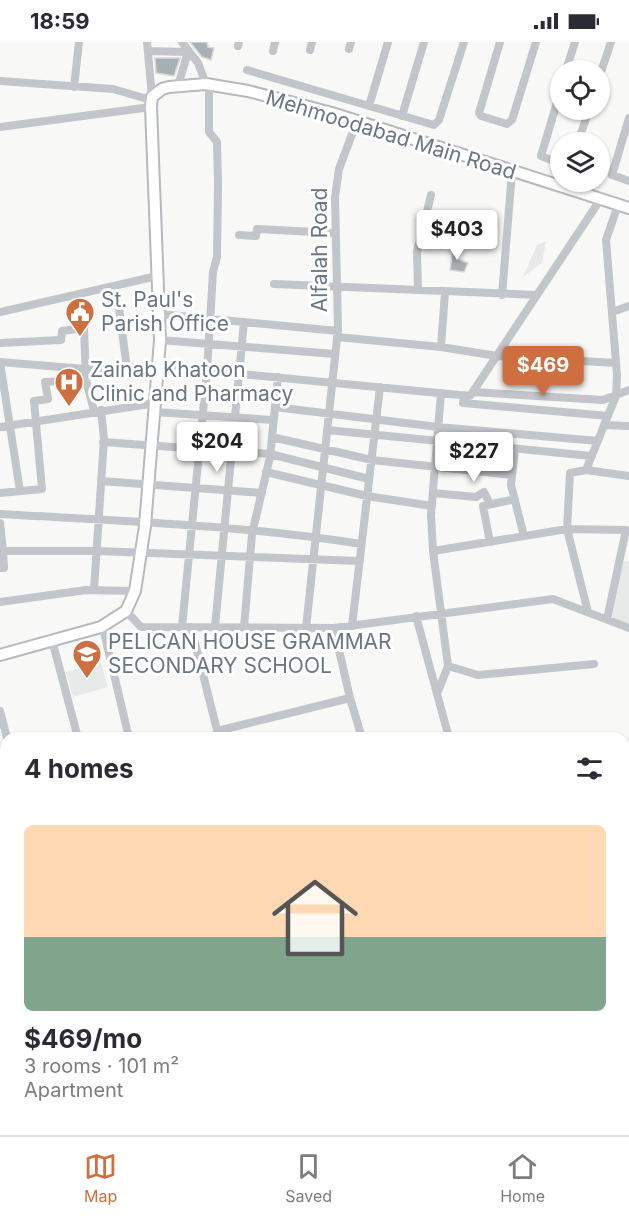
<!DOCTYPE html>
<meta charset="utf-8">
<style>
:root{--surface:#fff;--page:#f2f2f3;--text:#2b2b33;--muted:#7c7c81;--line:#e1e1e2;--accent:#cf6e3f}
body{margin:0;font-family:Inter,sans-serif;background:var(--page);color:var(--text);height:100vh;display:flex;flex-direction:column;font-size:22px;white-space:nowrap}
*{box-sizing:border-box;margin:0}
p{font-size:20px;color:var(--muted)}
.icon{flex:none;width:33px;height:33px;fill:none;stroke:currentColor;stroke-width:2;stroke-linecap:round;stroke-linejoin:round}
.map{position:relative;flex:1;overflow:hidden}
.panel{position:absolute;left:0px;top:690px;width:630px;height:404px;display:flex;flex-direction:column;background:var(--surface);border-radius:18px 18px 0 0;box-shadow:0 2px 4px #0004}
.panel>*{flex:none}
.controls{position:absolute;left:550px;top:18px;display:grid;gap:12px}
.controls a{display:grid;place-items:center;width:60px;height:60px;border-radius:50%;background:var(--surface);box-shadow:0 2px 4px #0004;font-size:30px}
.price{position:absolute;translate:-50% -51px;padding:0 14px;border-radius:6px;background:#fff;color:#222;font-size:20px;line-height:39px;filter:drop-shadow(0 2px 3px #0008)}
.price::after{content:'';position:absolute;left:50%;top:36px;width:18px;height:14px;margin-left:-9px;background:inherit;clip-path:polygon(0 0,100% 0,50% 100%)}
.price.current{background:var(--accent);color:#fff}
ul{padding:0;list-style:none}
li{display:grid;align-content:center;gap:12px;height:318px;padding:0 24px}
li span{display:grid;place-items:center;height:186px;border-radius:9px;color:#555}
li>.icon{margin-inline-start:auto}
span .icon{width:108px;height:108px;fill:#fffc;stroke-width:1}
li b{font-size:26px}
h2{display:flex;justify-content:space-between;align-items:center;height:72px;padding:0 24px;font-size:26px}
.status{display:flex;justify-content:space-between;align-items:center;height:42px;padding:0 30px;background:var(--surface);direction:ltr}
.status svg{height:16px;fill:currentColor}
.dock{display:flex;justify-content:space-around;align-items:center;height:84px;border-top:2px solid var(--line);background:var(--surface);font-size:16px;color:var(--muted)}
.dock a{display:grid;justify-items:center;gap:3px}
.dock .current{color:var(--accent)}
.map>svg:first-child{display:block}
</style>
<div class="status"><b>18:59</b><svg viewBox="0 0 49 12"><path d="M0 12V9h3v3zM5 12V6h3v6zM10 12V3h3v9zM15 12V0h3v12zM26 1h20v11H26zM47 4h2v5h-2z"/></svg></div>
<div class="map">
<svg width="629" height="1093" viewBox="0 0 629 1093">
<rect width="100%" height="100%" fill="#f8f8f6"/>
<path fill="#e8eae9" d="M546,199L542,221L523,235L537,203Z
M620,518L629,520V586L607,577Z
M101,620L108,645L73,655L66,630Z"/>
<path fill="#a9b0b5" stroke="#d9d9d8" stroke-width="1.5" d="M190,0H207L208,5L214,6L211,18L202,15Z
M155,16H180L174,34L156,31Z
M471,182L475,185L481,198L469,202L463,200Z
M454,198H455L458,217L468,221L464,230L450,228Z"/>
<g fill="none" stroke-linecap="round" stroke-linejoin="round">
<g stroke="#b6b9bd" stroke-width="14">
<path id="major" d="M0,613L101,585L126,569L135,549L145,484L160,298L151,65L152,55L162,47L169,45L206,42L248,49L332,71L629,166"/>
</g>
<path stroke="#c2c5c9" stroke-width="8" d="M147,0L152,55
M182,0L198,21L206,42
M500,0L479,71L481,74L507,82L512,78L536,0
M238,4L239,0
M349,7L351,0
M310,8L312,0
M148,9L188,10L178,44
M273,9L275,0
M247,28L434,83L439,78L464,0
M566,28L575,0
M600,33L611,0
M0,39L113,47L151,58
M74,45L79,0
M561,47L541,114L561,122
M369,64L388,0
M402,74L424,0
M629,76L612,133L629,139
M0,85L151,65
M578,100L589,68
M239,193L256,194L257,187L335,191
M274,242L537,253
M418,248L417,210L431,153
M502,253L512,130
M119,266L127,327
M0,270L157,234
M612,270L629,264
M159,272L338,289
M337,295L441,305L497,314L616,321
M160,298L335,312
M0,301L61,298L62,289L84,286L86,338L94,369
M441,305L445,250
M0,320L85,327L158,324L470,354L600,158
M0,320L20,449
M473,350L603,358L629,348
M464,353L463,361L608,374
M275,365L438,385L598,399
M155,370L273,378
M604,383L629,384
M0,385L156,361
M327,388L591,414
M272,395L372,418L512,433
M103,400L270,412L369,437
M515,407L511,443L524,494
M586,428L629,434
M266,430L367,454L432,464
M101,439L262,451
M0,451L42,447L34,359L48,357L45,340L86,338
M433,451L476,455L484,450L490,462
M0,472C120,479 242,483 361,502
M0,481L3,509
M490,500L483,464L515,457
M433,509L567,487L626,488L607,577
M0,526H4L3,509H96L359,519
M94,548L104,397L101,368
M0,560L86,548L135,549
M126,569L141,585L334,586L553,557L629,586
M588,570L567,487L570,431L586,428L616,354L617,333L606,198L618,163
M416,574L449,696
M352,584L380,345
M101,585L104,590L129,696
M182,585L207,329L213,230L217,215L218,142L217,100L209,90V43
M191,585L219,696
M215,585L244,280
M244,585L252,492L270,415L278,335
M306,586L338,287L335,155L339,127L357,79
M334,586L350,656L362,696
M52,598L78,696
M448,624L478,633L594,622
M437,652L448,624L433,509L431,473L441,351
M0,669L7,696
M217,689L350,656
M624,787H629
M0,843L6,842
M624,843L629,841
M0,920L6,942
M624,930L629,929
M624,964L629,963
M624,1025L629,1023
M624,1047L629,1045
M609,1088L610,1093
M48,1093L67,1088
M366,1093L368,1088"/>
<use href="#major" stroke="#fff" stroke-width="10"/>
<path stroke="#a4a8ae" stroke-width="2" stroke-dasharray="9 4.5" stroke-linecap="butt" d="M624,992L629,991
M231,1093L251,1088
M254,1093L274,1088"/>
</g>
<defs>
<g id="civic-pin" transform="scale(1.5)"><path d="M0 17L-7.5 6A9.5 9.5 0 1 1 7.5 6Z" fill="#cf6e3f" stroke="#fff"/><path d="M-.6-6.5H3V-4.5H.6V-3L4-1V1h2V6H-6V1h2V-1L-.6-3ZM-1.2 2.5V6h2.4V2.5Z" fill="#fff"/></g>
<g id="hospital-pin" transform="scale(1.5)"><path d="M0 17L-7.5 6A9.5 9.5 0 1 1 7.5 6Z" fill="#cf6e3f" stroke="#fff"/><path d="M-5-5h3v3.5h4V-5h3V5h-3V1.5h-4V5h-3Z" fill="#fff"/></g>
<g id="school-pin" transform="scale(1.5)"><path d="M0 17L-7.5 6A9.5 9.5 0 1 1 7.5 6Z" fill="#cf6e3f" stroke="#fff"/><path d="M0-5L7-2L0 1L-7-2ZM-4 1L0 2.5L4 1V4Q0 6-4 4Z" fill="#fff"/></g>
</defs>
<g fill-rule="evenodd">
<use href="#civic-pin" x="80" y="270"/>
<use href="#hospital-pin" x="69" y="340"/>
<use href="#school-pin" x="87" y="612"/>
</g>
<g text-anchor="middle" stroke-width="6" stroke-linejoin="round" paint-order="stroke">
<g font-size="21" fill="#6a7683" stroke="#fff">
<text transform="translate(391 93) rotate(17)" y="7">Mehmoodabad Main Road</text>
<text transform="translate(320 208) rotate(-90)" y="7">Alfalah Road</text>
</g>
<g font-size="21" fill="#6a7683" stroke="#fff" text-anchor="start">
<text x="101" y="265">St. Paul's<tspan x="101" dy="24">Parish Office</tspan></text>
<text x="90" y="335">Zainab Khatoon<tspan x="90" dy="24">Clinic and Pharmacy</tspan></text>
<text x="108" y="607">PELICAN HOUSE GRAMMAR<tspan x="108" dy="24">SECONDARY SCHOOL</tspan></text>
</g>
</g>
</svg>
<div class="controls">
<a><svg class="icon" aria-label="locate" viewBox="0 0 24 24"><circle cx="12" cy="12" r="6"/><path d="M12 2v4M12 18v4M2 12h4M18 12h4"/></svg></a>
<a><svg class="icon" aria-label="layers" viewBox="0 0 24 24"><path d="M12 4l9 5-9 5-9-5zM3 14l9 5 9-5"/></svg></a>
</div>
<b class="price" style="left:457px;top:219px">$403</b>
<b class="price current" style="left:543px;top:355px">$469</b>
<b class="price" style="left:217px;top:431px">$204</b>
<b class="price" style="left:474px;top:441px">$227</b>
<section class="panel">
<h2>4 homes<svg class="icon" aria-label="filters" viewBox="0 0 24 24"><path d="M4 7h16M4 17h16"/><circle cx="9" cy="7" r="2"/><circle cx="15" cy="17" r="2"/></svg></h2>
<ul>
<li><span style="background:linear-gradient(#ffd9b3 60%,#7fa58c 0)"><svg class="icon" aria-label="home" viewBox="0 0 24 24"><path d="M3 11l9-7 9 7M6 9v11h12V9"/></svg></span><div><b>$469/mo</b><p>3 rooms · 101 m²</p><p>Apartment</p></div></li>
</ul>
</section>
</div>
<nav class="dock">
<a class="current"><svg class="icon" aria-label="map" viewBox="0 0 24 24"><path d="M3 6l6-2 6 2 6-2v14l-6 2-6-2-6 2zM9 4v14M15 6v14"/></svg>Map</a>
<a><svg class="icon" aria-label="saved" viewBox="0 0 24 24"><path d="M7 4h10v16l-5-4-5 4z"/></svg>Saved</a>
<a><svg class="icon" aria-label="home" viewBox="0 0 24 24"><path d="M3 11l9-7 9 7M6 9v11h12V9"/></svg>Home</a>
</nav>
